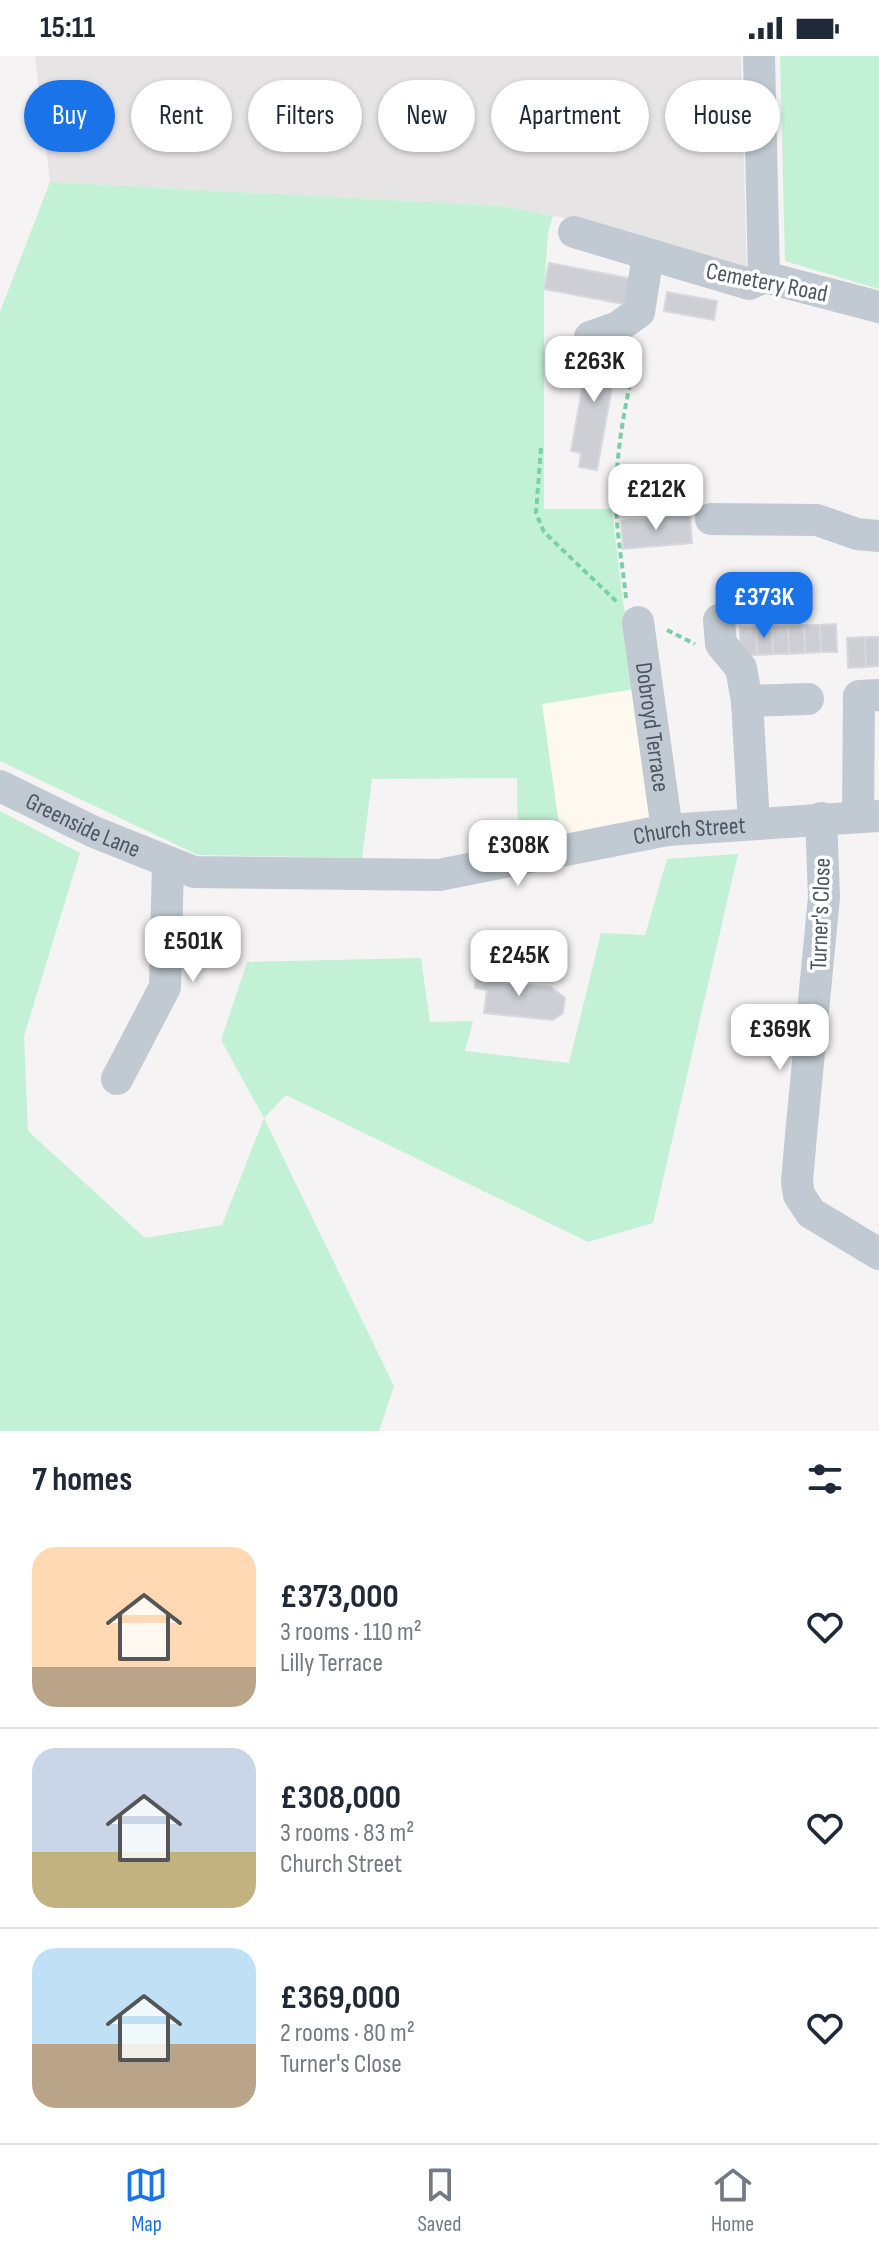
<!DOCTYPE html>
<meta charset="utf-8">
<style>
:root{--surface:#fff;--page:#f6f6f7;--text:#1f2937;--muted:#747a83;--line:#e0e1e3;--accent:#1a73e8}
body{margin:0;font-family:"Sofia Sans Condensed",sans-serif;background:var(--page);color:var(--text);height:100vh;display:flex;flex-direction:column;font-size:30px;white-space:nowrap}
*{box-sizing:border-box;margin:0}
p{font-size:26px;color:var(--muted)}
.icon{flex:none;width:44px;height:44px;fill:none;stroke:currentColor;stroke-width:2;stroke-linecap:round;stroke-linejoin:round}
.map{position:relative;height:1375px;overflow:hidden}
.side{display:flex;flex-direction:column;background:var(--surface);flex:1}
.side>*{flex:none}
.banner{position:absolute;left:24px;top:24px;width:832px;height:72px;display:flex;gap:16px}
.price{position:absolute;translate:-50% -68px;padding:0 18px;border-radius:16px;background:#fff;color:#222;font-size:26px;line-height:52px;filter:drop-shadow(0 2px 4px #0008)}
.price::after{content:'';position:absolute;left:50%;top:48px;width:24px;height:18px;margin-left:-12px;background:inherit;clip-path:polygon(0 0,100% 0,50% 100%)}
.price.selected{background:var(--accent);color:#fff}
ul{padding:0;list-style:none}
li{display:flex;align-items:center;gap:24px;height:200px;padding:0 32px}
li+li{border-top:2px solid var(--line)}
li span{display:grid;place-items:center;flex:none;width:224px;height:160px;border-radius:24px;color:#555}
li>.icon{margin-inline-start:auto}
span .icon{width:96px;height:96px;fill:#fffc;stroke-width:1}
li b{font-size:34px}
h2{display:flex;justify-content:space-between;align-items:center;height:96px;padding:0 32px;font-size:34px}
.chip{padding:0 28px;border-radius:36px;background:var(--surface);box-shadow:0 2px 6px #0004;font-size:28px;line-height:72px}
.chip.selected{background:var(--accent);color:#fff}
.status{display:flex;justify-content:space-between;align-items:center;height:56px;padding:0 40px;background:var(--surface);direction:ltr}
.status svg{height:22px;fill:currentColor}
.menu{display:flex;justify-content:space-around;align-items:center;height:112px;border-top:2px solid var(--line);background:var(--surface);font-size:22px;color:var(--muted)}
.menu a{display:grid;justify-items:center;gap:4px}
.menu .selected{color:var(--accent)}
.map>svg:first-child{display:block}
</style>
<div class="status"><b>15:11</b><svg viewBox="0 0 49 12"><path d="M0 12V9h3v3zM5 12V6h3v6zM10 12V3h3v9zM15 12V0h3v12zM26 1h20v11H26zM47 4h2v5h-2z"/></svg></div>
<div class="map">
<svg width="879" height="1375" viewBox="0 0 879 1375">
<rect width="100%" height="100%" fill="#f5f3f3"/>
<path fill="#fdf9ef" d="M634,633L655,764L561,783L542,648Z"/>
<path fill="#e6e4e5" d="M35,0H741L747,217L580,165L503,150L50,126Z"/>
<path fill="#c3f1d5" d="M780,0H879V233L785,205Z
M50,126L503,150L553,160L548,177L544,233V453H612L623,546L631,584L634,633L542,648L561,783L518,791L517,722L372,723L362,802L198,799L0,705V256Z
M0,755L80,797L24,980L28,1075L145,1182L222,1169L264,1062L221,984L247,906L421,902L430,966L473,965L465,995L569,1007L601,877L645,879L667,803L738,798L653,1167L588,1186L286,1039L264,1062L394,1330L379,1375H0Z"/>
<path fill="#cdcfd5" stroke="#d7d9de" stroke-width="2" d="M549,207L639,224L634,250L544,233Z
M667,236L717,245L714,264L664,255Z
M590,287L619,292L597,414L579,411L581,397L571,395Z
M690,459L692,487L623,493L621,465Z
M836,568L837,596H821L820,569Z
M804,569H820L821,596L805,597Z
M804,569L805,597L789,598L788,570Z
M772,570H788L789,598H773Z
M772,570L773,598L757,599L756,571Z
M740,571H756L757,599H740Z
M865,581H879V610L866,611Z
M865,581L866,611L848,612L847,582Z
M476,915L505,916L504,927L551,931L565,942L563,957L553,964L484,957L487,934L475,932Z"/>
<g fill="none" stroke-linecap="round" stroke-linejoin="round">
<path stroke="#7ad0a6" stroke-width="4" stroke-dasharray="6 4" stroke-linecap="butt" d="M541,392L536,457L544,476L619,548
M626,542C623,512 617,480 616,450C615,396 626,342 639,290
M667,574L695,588"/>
<g stroke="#c1cad2" stroke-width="32">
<path d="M759,0L764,221"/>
<path d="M574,176L749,228L764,221L879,251"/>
<path d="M590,281L618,271L639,256L648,199"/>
<path d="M711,463L817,464L857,478L879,480"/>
<path d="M719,564L721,588L741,612L747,645L754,768"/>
<path id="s1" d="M638,566L667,774"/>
<path d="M747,645L808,643"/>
<path id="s2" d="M0,730L94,776L194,816L439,819L667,774L879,760"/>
<path d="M858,760L859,640L879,639"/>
<path d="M821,762L824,841L801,1079L797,1126L799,1139L811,1157L879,1198"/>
<path d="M117,1023L165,931L168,806"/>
</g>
</g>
<g text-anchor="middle" stroke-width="7" stroke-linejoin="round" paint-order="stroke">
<g font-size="24" fill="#4a5661" stroke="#fff">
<text transform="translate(767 226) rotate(11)" y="8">Cemetery Road</text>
<text dy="8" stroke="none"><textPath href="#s1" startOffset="106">Dobroyd Terrace</textPath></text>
<text dy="8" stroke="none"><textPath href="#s2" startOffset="92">Greenside Lane</textPath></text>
<text dy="8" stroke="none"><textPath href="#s2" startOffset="712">Church Street</textPath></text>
<text transform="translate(820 858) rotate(-88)" y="8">Turner's Close</text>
</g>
</g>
</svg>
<b class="price" style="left:594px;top:348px">£263K</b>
<b class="price" style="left:656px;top:476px">£212K</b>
<b class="price selected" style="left:764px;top:584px">£373K</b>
<b class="price" style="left:518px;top:832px">£308K</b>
<b class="price" style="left:193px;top:928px">£501K</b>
<b class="price" style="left:519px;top:942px">£245K</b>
<b class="price" style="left:780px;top:1016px">£369K</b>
<div class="banner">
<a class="chip selected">Buy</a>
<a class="chip">Rent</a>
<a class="chip">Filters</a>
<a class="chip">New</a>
<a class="chip">Apartment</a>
<a class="chip">House</a>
</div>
</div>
<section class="side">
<h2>7 homes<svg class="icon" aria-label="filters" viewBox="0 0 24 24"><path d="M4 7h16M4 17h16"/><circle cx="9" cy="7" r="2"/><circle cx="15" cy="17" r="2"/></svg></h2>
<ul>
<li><span style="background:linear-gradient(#ffd9b3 75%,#b9a48a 0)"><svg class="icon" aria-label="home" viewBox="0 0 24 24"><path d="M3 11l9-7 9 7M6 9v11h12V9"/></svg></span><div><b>£373,000</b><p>3 rooms · 110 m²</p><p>Lilly Terrace</p></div><svg class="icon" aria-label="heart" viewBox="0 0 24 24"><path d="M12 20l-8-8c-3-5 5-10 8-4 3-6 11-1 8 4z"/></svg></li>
<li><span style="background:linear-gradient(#c9d6e8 65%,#c2b280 0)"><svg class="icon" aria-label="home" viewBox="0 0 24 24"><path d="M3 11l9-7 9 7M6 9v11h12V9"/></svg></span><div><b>£308,000</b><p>3 rooms · 83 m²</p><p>Church Street</p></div><svg class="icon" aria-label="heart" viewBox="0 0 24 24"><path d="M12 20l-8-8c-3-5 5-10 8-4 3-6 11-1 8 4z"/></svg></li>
<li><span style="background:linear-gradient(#bfe0f5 60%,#b9a48a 0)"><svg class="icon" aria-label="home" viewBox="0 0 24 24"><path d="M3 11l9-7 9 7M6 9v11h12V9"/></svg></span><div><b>£369,000</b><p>2 rooms · 80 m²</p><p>Turner's Close</p></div><svg class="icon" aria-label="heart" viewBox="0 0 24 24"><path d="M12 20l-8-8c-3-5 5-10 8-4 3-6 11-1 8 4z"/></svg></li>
</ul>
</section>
<nav class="menu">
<a class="selected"><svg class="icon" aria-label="map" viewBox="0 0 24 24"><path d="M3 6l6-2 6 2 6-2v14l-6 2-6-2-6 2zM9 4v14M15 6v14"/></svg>Map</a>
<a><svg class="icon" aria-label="saved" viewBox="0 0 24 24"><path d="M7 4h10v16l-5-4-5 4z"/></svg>Saved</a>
<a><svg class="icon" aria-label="home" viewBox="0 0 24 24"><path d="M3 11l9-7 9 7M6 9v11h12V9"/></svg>Home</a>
</nav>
